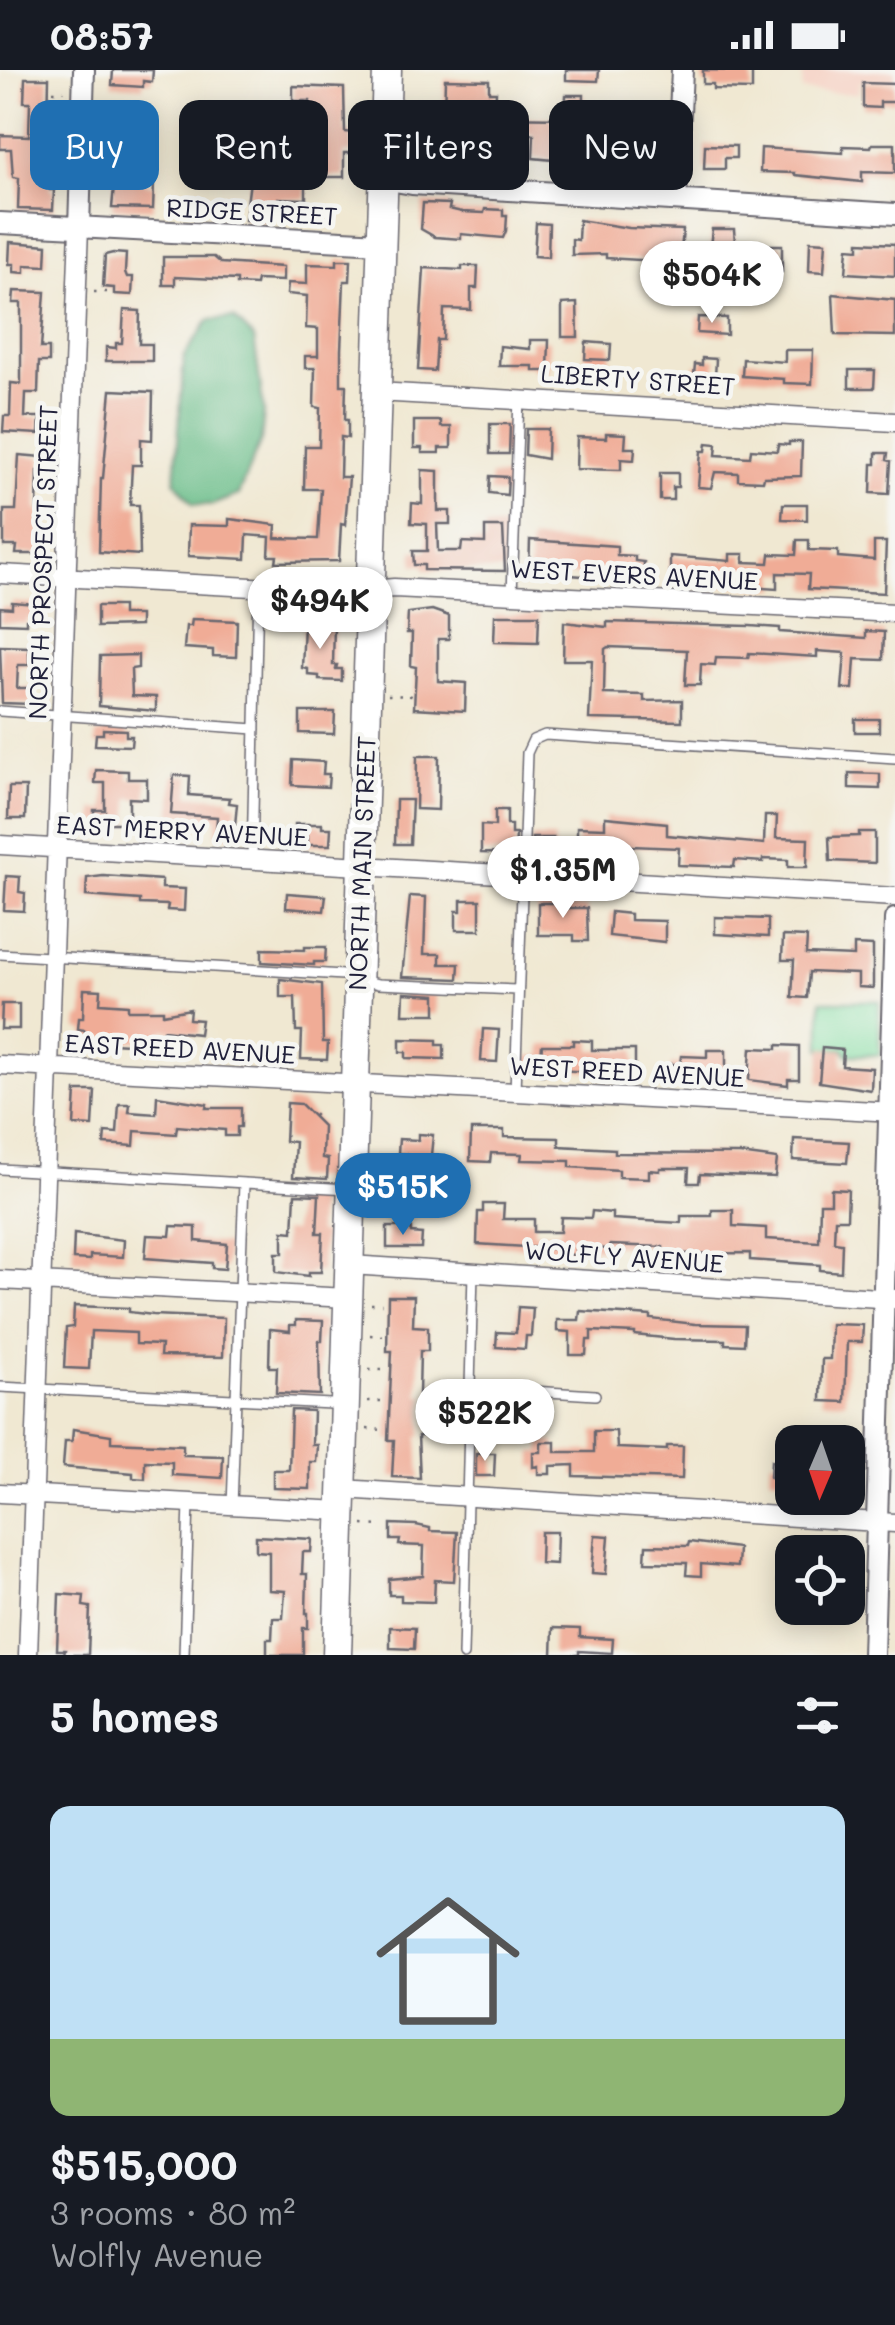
<!DOCTYPE html>
<meta charset="utf-8">
<style>
:root{--surface:#171b24;--page:#242831;--text:#f1f3f6;--muted:#9ea1a6;--accent:#1f6fb2}
body{margin:0;font-family:Mali,sans-serif;background:var(--page);color:var(--text);height:100vh;display:flex;flex-direction:column;font-size:38px;white-space:nowrap}
*{box-sizing:border-box;margin:0}
p{font-size:32px;color:var(--muted)}
.icon{flex:none;width:55px;height:55px;fill:none;stroke:currentColor;stroke-width:2;stroke-linecap:round;stroke-linejoin:round}
.map{position:relative;height:1585px;overflow:hidden}
.drawer{display:flex;flex-direction:column;background:var(--surface);flex:1}
.drawer>*{flex:none}
.banner{position:absolute;left:30px;top:30px;width:835px;height:90px;display:flex;gap:20px}
.needle{width:65px;rotate:182deg}
.fabs{position:absolute;left:775px;top:1355px;display:grid;gap:20px}
.fabs a{display:grid;place-items:center;width:90px;height:90px;border-radius:20px;background:var(--surface);box-shadow:0 5px 25px #0003;font-size:50px}
.price{position:absolute;translate:-50% -85px;padding:0 22px;border-radius:35px;background:#fff;color:#222;font-size:32px;line-height:65px;filter:drop-shadow(0 2px 5px #0008)}
.price::after{content:'';position:absolute;left:50%;top:60px;width:30px;height:22px;margin-left:-15px;background:inherit;clip-path:polygon(0 0,100% 0,50% 100%)}
.price.active{background:var(--accent);color:#fff}
ul{padding:0;list-style:none}
li{display:grid;align-content:center;gap:20px;height:530px;padding:0 50px}
li span{display:grid;place-items:center;height:310px;border-radius:20px;color:#555}
li>.icon{margin-inline-start:auto}
span .icon{width:180px;height:180px;fill:#fffc;stroke-width:1}
li b{font-size:42px}
h2{display:flex;justify-content:space-between;align-items:center;height:120px;padding:0 50px;font-size:42px}
.chip{padding:0 35px;border-radius:20px;background:var(--surface);box-shadow:0 5px 25px #0003;font-size:35px;line-height:90px}
.chip.active{background:var(--accent);color:#fff}
.status{display:flex;justify-content:space-between;align-items:center;height:70px;padding:0 50px;background:var(--surface);direction:ltr}
.status svg{height:28px;fill:currentColor}
.map>svg:first-child{display:block}
</style>
<div class="status"><b>08:57</b><svg viewBox="0 0 49 12"><path d="M0 12V9h3v3zM5 12V6h3v6zM10 12V3h3v9zM15 12V0h3v12zM26 1h20v11H26zM47 4h2v5h-2z"/></svg></div>
<div class="map">
<svg width="895" height="1585" viewBox="0 0 895 1585">
<rect width="100%" height="100%" fill="#f6f6f2"/>
<filter id="ink" filterUnits="userSpaceOnUse"><feTurbulence type="fractalNoise" baseFrequency=".01" numOctaves="2"/><feDisplacementMap in="SourceGraphic" scale="20" xChannelSelector="R" yChannelSelector="G"/><feConvolveMatrix kernelMatrix="1 2 1 2 8 2 1 2 1" color-interpolation-filters="sRGB"/></filter>
<filter id="wash" filterUnits="userSpaceOnUse"><feTurbulence type="fractalNoise" baseFrequency=".0048" numOctaves="4" result="noise"/><feDisplacementMap in="SourceGraphic" scale="40" xChannelSelector="R" yChannelSelector="G"/><feGaussianBlur stdDeviation="2.25" result="paint"/><feColorMatrix in="noise" values="0 0 0 0 0 0 0 0 0 0 0 0 0 0 0 0 0 1.4 0 .05"/><feComposite in="paint" operator="in"/></filter>
<g filter="url(#wash)">
<rect width="100%" height="100%" fill="#f0e8d2"/>
<path fill="#f6d2c4" d="M803,0H895V13L859,11L858,24L802,21Z"/>
<path fill="#84dea3" stroke="#53806f" stroke-width="2.5" d="M821,931H879L880,985H848L844,979H821Z"/>
<path fill="#6bbd89" stroke="#467062" stroke-width="2.5" d="M234,248L254,268L264,342L261,370L238,425L212,435L193,434L175,411L184,286L209,250Z"/>
<g id="blocks">
<path fill="#f0ac96" d="M113,0H153L152,12L143,11V17L112,15Z
M566,0H599L598,11L566,10Z
M703,0L752,1V20L713,19V14H703Z
M25,8H49L48,52L55,54L50,120H54L53,140L18,139L19,108L13,107L11,79H0V65L29,66L30,32H24Z
M445,9L489,10V22H496L495,47L565,48L566,25H584L583,69L607,71L608,58L651,59V68H655L654,98L609,92V82L585,81V93L533,88L534,64L454,60V74L434,73L435,63H430V58H418V43L444,44Z
M863,13L895,14V32H880V38L863,37Z
M293,16L344,18L345,62L352,63L351,83H344V107H308L310,31H293Z
M116,37L136,38V43H153V64H146L145,114H154L153,139L112,138L117,84L127,85L128,59H116Z
M872,74H895V103L862,102V112L795,105V103L760,102L761,78L843,83V76L871,77Z
M705,75L736,76V88H725V99H704Z
M257,106L306,108V129L278,128L275,146H267V151L245,150L250,111H257Z
M423,133L450,134L449,139L462,142L484,143L485,139L503,140V146H507L506,161L503,168L461,164V169L435,167L421,159Z
M579,150L629,158L683,160L681,180L663,179V182H657V191L606,188V184L572,185V169L578,170Z
M536,153L549,154L548,187L534,186Z
M712,159H734L736,187L709,186Z
M810,171L826,172L824,202L809,201Z
M10,172L47,175L46,196L25,195V203L14,202V194H9Z
M859,172L895,174V206L846,203L848,178L859,179Z
M758,175H782V202H758Z
M113,183L126,184L125,202L127,207H133L132,225L114,224V218L103,217L105,185Z
M163,187H214L221,193L283,197V211L257,210L256,215L237,214V210L175,207V215H163Z
M337,190H351L350,211H344L341,280V315H346L345,350H348V368L341,367L340,407H349L348,420L345,455L341,454L339,491L276,492L277,486H269L270,467L247,465L246,489L188,486L189,455L229,456V449L276,455L275,468L318,469L321,419H304L305,376H319L320,338L314,337L315,298H305V286H318V259L306,258L307,226L287,224L288,213L307,214V194L337,195Z
M462,196H478L477,218H471V240L444,239L443,270H437L435,301L418,300L424,198L462,200Z
M14,221L45,222L41,278H49V292H39L38,323H26L25,347H40L39,364L3,362L4,346H10L11,313L21,314V233H13Z
M833,224L895,230V266L835,265Z
M577,233L578,267H562V234Z
M124,240L140,241L139,274H152V291H106V277L116,278V273H122Z
M698,247L727,248V265L697,263Z
M530,270H549L548,301H533V296H499L500,276L530,279Z
M586,272L611,274L610,290L585,289Z
M785,280H813L812,314L784,313V309L742,306L743,289L785,292Z
M702,288L716,289L715,307H710L709,315L697,314L698,305H694L695,294L702,295Z
M849,300H875L874,318H849Z
M111,320L153,322L152,370L141,369V395H132L130,435H139L140,485L99,482L101,408H103Z
M414,351H441V357H451V378H439V383H422V378H414Z
M490,354H510L509,384H490Z
M526,359H548L547,389L525,385Z
M606,363L626,364L625,378H635L634,390L621,389V400L576,399L577,367L606,368Z
M789,372H802L801,406L764,407L763,411L738,410V403L715,402L711,418L698,417L701,381H706L707,373L717,374L716,385L750,387L751,379L777,381L778,374L789,375Z
M876,383H888L887,390L891,391L889,424L871,423L872,394H876Z
M19,385L42,387L41,401H38L37,440H40V484H16L17,476H4V440H16Z
M422,400L438,401V441H450V454H437L438,481H461L462,472L485,473V457H503L505,501L424,500V495H414L413,481H427V454L411,453L412,433L422,434Z
M660,403H678V417H673V430H660Z
M490,406L508,407L507,425L489,423Z
M783,434H807V450L782,449Z
M530,470L617,476V485L635,486V491L644,492L643,511H595L596,507L529,502Z
M797,470H809V480L838,481V487L874,490V472H886L884,523L808,519L809,504L777,503V519L670,512V486L730,491V484H744V492L769,493L770,484L796,485Z
M12,532L36,534L35,549H26V554L0,553V537L12,538Z
M97,536H122V545H140V556L97,557Z
M432,540L449,546V569H438V611L466,613L465,641L414,638L416,597L411,596L412,563H407L408,543Z
M495,545H539L538,573L494,572Z
M192,549L237,551L236,587L213,586V580L184,578L186,556H191Z
M564,552L607,557V552L750,556L780,558V562L866,568V561L884,562L883,590L855,589L853,619H842L845,583L817,581V587L749,583L748,588L716,587L715,595L701,594L700,615H685L687,580L608,577L605,579L604,624L644,625V631L682,630V651L589,649L592,590H563Z
M304,554L334,555L333,595H337L336,599H342V611L319,610V606L308,605V599L302,598Z
M0,576L29,577V595H18L17,618H31V634L2,633Z
M138,585V598L131,599L132,626L156,627V641L99,636L100,586Z
M300,642H335L334,664L300,663Z
M855,649H879V662H855Z
M103,659L126,660V666H132L131,676L95,675L96,664H103Z
M417,686H439L438,740L416,739Z
M293,690L324,692L323,704H329L328,717L292,715Z
M96,700L128,701V709H147V729L129,728V753H94V740H105V713H95Z
M849,703L880,704V719L849,718Z
M174,705L190,706L189,725L230,728L229,733L237,734L234,766L216,765L217,747L171,744Z
M9,717H26L25,749H8Z
M396,730H412L410,774H395Z
M495,740H507V755H511V764H516L515,784L481,783V755L495,756Z
M765,746H777L776,768L808,769L807,797H788V790L763,789V792L735,790L734,797L678,795L679,778L632,776L631,792H619V787L577,786V757L605,758V747L667,753V765L764,774Z
M295,754H322V758H331L330,775H308V767L295,766Z
M859,762H875V793L830,791L829,767L859,766Z
M532,768H554V786L532,784Z
M6,806L20,807L19,822L25,823L24,841L4,840Z
M103,806L162,810V818L185,819L184,841L167,840L168,835L140,834V830L86,826L87,808Z
M287,823L326,826L324,841L286,838Z
M410,826L426,827L424,884H440V894H459L458,909L402,907Z
M461,830H480V860H456V841H461Z
M538,833H560V838H587L588,871H574V865H538Z
M611,842L630,844V850L665,851V872L609,866Z
M715,847L768,849V867L715,864Z
M783,866L807,867L806,884L854,886V875L873,876V918L858,917V904L809,902L807,928L792,927L794,890H782Z
M305,877H326L325,892H314V895L262,892V879L305,880Z
M280,909L322,914L323,972H328L327,990L301,989L302,961H296L295,927H280Z
M84,919L101,920L100,933L128,935V940H163V944L190,939L189,949L201,950L199,964L163,960V971H128V974L112,973L113,968L85,967V960L78,959L79,948H83Z
M404,923L436,925V944H403Z
M2,934H19V959H1Z
M483,959L499,960L497,992L481,991Z
M400,969L437,970V975H444V989L406,988V982H400Z
M573,970L592,971V980H635V997H614V992H591V1002L557,1000V1005H541V1000L526,999L527,986H541L542,975H573Z
M777,975L799,976V1009H788V1015L749,1010L751,978L777,979Z
M822,978L843,980L842,996L872,998L871,1020L819,1012Z
M707,980H726V1010L671,1005V994H680L681,986L707,987Z
M76,1021H95L93,1056L74,1055Z
M157,1026L207,1034L206,1038H241V1057H237V1066H225V1060L177,1056L176,1064L135,1061L134,1076L104,1074L105,1062L117,1063L119,1034H130L129,1042L156,1044Z
M287,1033L301,1034L323,1056L322,1088L328,1089L327,1109L293,1107L295,1072L285,1071Z
M471,1060H504V1067L559,1068V1076L615,1079V1083L740,1084L777,1089L775,1107L700,1104L699,1113H688L689,1098H660V1101L649,1100V1108L619,1107V1100L570,1097V1091L521,1090L522,1084L491,1083L490,1092L470,1091Z
M418,1064L433,1065L431,1085H437L436,1109H440L439,1124H389V1107H405L407,1084L398,1083L399,1069L418,1070Z
M794,1069L849,1072L847,1093L793,1090Z
M831,1119L848,1120L847,1149H835L834,1172L842,1173L841,1202L820,1200V1195L750,1190V1183L663,1184V1177L610,1175V1179L576,1177L575,1185L559,1184V1179L477,1174L478,1142H483V1134H504L503,1149H534V1162H560L561,1147L591,1148L592,1141L612,1143V1149L681,1153V1146H712V1140H733V1156L766,1158V1169L819,1172L820,1133H831Z
M295,1124L319,1125L317,1163H323L321,1202H309V1206L276,1202V1183H283V1161L293,1162Z
M171,1156L196,1157V1171L227,1174L225,1199L212,1198V1193L145,1188L147,1165L170,1166Z
M387,1157H411V1163L422,1164L421,1178H387Z
M74,1164L124,1170L123,1187L90,1185V1190L73,1189Z
M388,1226H414L413,1256L428,1257V1281H420L419,1325H424L421,1366H418L420,1408L392,1407L394,1370H388L392,1281H387Z
M74,1236L129,1238V1242L153,1245L224,1248L223,1287L160,1286L161,1275L136,1274V1263L91,1261L89,1299L64,1298L66,1258L73,1257Z
M518,1237L533,1238L531,1266H526L525,1279L496,1277L497,1262L516,1263Z
M580,1241L651,1246V1249L695,1254L745,1255L744,1275L725,1274V1270L674,1269L635,1265V1263L591,1261V1270H587L586,1285H570V1262L557,1261V1250H579Z
M296,1250L323,1251L322,1271H319L320,1325L276,1323L277,1297H269L270,1259L290,1261V1255H296Z
M831,1254L863,1255L862,1272H847L845,1332L821,1331L822,1289H830Z
M291,1340L313,1341L312,1375H317L316,1392H310V1419L273,1418V1400H289Z
M73,1359L111,1365V1372L183,1375V1385L223,1386L222,1408L172,1405V1392L145,1391V1409L133,1408V1403L63,1397L65,1371H72Z
M594,1361H616L617,1378L667,1380V1376H683L682,1409L574,1406V1395L550,1396V1404H538V1396L533,1397V1382H541V1372H555V1382H594Z
M476,1383H495L494,1406H476Z
M771,1391L792,1393V1409L770,1407Z
M848,1398L862,1399L861,1423L848,1422Z
M391,1454L416,1455L430,1458V1461L457,1462L454,1511L435,1510L434,1532L401,1531V1525H389V1509L423,1506L424,1476L399,1475L400,1470H391Z
M541,1462H557L556,1494L540,1493Z
M595,1465L609,1466L606,1504L592,1503Z
M256,1466L312,1469L311,1482H303L302,1504H307L306,1543H308V1558H303V1585H267V1569H272L273,1548H283L285,1521L269,1520V1482L256,1481Z
M689,1472L738,1478L737,1497L701,1494V1506L686,1505L687,1493L645,1492L646,1475L688,1476Z
M779,1485H792V1511H777Z
M59,1524L84,1526L83,1536L90,1537L88,1585H64L65,1580H57Z
M390,1557L415,1558L414,1579L390,1578Z
M553,1558L580,1559V1567L613,1569L612,1583L579,1581V1585H552Z"/>
</g>
</g>
<g filter="url(#ink)">
<use href="#blocks" fill-opacity="0" stroke="#6a6770" stroke-width="2.5"/>
<g fill="none" stroke-linecap="round" stroke-linejoin="round">
<g stroke="#6a6770" stroke-width="12">
<path id="service" d="M512,524L519,328
M0,641L255,659
M252,789L258,517
M0,884L343,905L378,914L517,920
M515,1021L527,683L533,670L545,665L895,688
M0,1099L349,1119
M0,1317L331,1334L342,1338
M469,1317L595,1325
M232,1436L244,1113
M184,1585L189,1433
M463,1585L473,1202"/>
</g>
<g stroke="#6a6770" stroke-width="21">
<path id="minor" d="M377,322L895,352
M0,504L348,522L394,518L895,543
M0,775L895,827
M0,995L895,1042
M350,1195L895,1229
M0,1210L348,1228
M342,1419L895,1453
M0,1423L342,1441
M28,1585L79,157"/>
</g>
<g stroke="#6a6770" stroke-width="24">
<path id="tertiary" d="M383,109L412,114L895,144
M676,130L682,0
M0,153L381,173
M79,157L84,0
M873,1585L895,849"/>
</g>
<g stroke="#6a6770" stroke-width="31">
<path id="primary" d="M337,1585L387,0"/>
</g>
<path stroke="#6a6770" stroke-width="2.5" stroke-dasharray="2.5 8" stroke-linecap="butt" d="M53,21H64
M94,222H110
M388,625L414,626
M314,1046L317,1043
M371,1234H382
M370,1265L385,1266
M369,1300H388
M368,1331H386
M367,1359L386,1360
M363,1455L380,1456"/>
<use href="#service" stroke="#fff" stroke-width="9"/>
<use href="#minor" stroke="#fff" stroke-width="18"/>
<use href="#tertiary" stroke="#fff" stroke-width="20"/>
<use href="#primary" stroke="#fff" stroke-width="28"/>
</g>
</g>
<g text-anchor="middle" stroke-width="9" stroke-linejoin="round" paint-order="stroke">
<g font-size="25" fill="#22223b" stroke="#f6f6f2">
<text transform="translate(252 142) rotate(3)" y="9">RIDGE STREET</text>
<text transform="translate(638 310) rotate(4)" y="9">LIBERTY STREET</text>
<text transform="translate(43 492) rotate(-88)" y="9">NORTH PROSPECT STREET</text>
<text transform="translate(634 505) rotate(3)" y="9">WEST EVERS AVENUE</text>
<text transform="translate(182 761) rotate(3)" y="9">EAST MERRY AVENUE</text>
<text transform="translate(362 793) rotate(-88)" y="9">NORTH MAIN STREET</text>
<text transform="translate(180 979) rotate(3)" y="9">EAST REED AVENUE</text>
<text transform="translate(627 1002) rotate(3)" y="9">WEST REED AVENUE</text>
<text transform="translate(624 1187) rotate(4)" y="9">WOLFLY AVENUE</text>
</g>
</g>
</svg>
<div class="fabs">
<a><svg class="needle" viewBox="-14 -14 28 28"><path d="M0-13l5 13h-10z" fill="#e53935"/><path d="M0 13l5-13h-10z" fill="#9ea1a6"/></svg></a>
<a><svg class="icon" aria-label="locate" viewBox="0 0 24 24"><circle cx="12" cy="12" r="6"/><path d="M12 2v4M12 18v4M2 12h4M18 12h4"/></svg></a>
</div>
<b class="price" style="left:712px;top:256px">$504K</b>
<b class="price" style="left:320px;top:582px">$494K</b>
<b class="price" style="left:563px;top:851px">$1.35M</b>
<b class="price active" style="left:403px;top:1168px">$515K</b>
<b class="price" style="left:485px;top:1394px">$522K</b>
<div class="banner">
<a class="chip active">Buy</a>
<a class="chip">Rent</a>
<a class="chip">Filters</a>
<a class="chip">New</a>
</div>
</div>
<section class="drawer">
<h2>5 homes<svg class="icon" aria-label="filters" viewBox="0 0 24 24"><path d="M4 7h16M4 17h16"/><circle cx="9" cy="7" r="2"/><circle cx="15" cy="17" r="2"/></svg></h2>
<ul>
<li><span style="background:linear-gradient(#bfe0f5 75%,#8fb573 0)"><svg class="icon" aria-label="home" viewBox="0 0 24 24"><path d="M3 11l9-7 9 7M6 9v11h12V9"/></svg></span><div><b>$515,000</b><p>3 rooms · 80 m²</p><p>Wolfly Avenue</p></div></li>
</ul>
</section>
